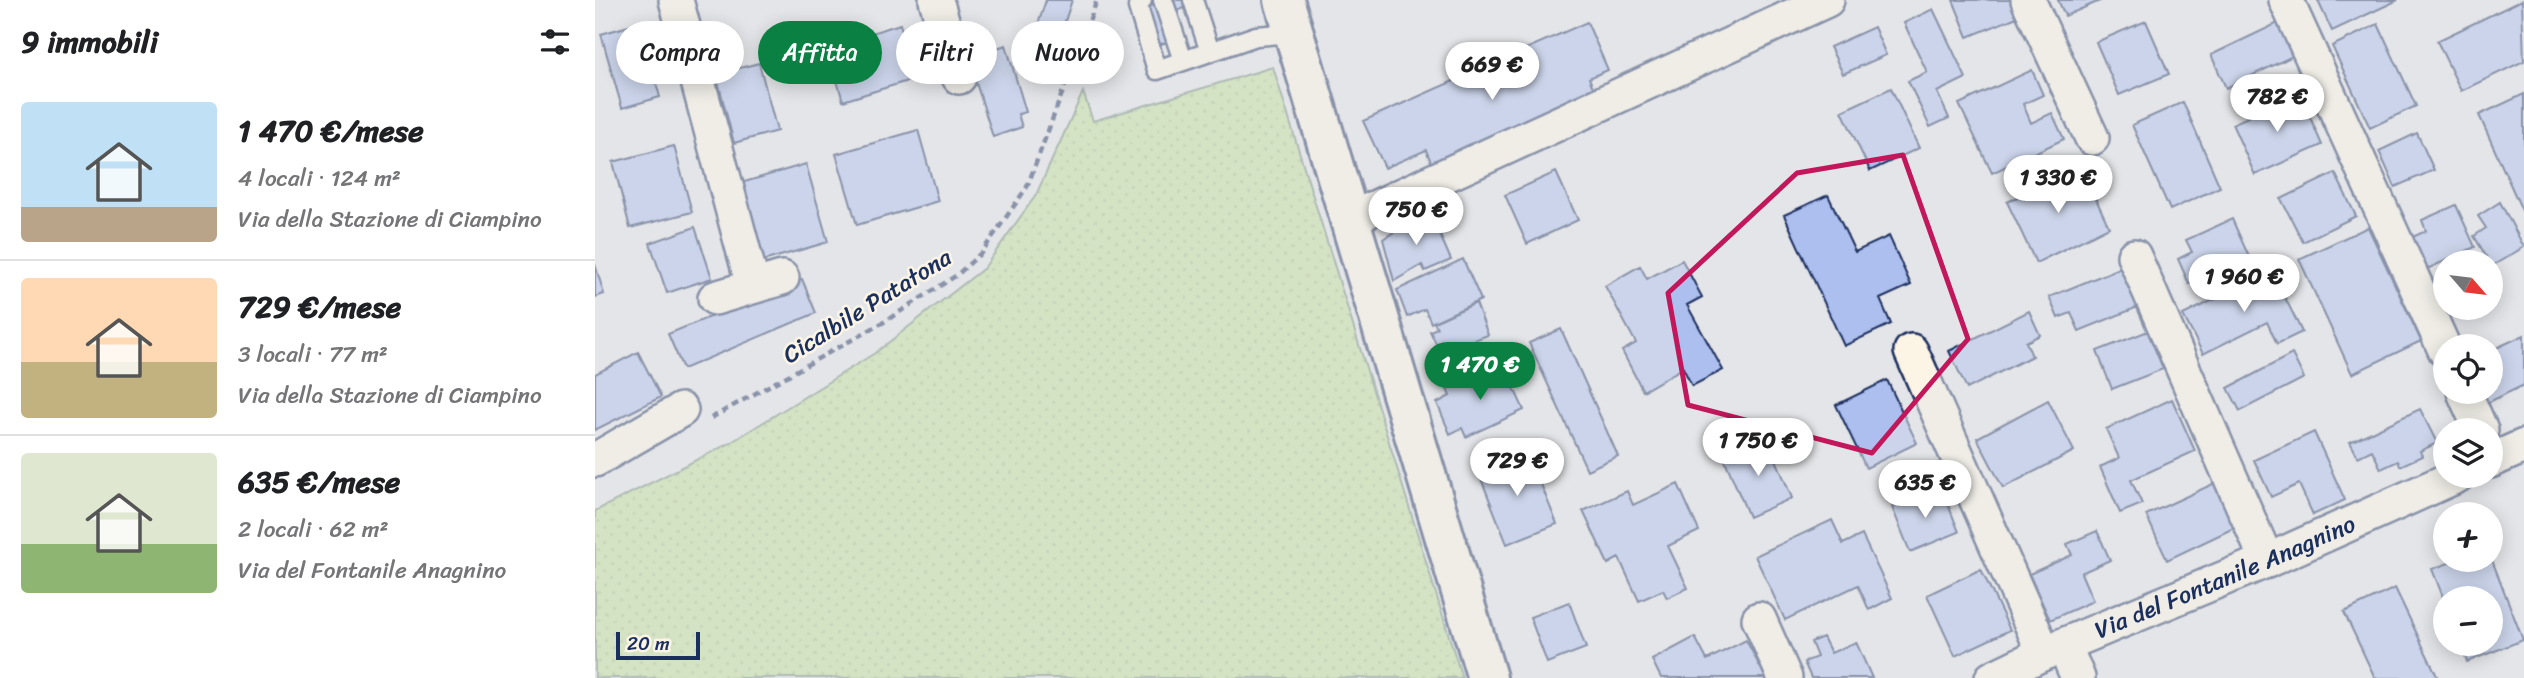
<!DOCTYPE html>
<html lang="it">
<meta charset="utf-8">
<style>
:root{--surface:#fff;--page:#f6f6f6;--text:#202124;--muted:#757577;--line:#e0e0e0;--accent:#0b8043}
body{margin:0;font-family:Sriracha,sans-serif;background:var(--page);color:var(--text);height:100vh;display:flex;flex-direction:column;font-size:26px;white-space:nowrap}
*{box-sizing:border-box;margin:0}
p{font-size:23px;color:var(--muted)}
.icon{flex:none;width:38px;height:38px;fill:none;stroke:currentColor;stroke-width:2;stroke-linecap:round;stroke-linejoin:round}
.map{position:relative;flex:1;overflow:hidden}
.side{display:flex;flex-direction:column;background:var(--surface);width:595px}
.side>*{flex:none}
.hud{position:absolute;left:21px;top:21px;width:665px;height:63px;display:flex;gap:14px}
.needle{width:46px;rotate:118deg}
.fabs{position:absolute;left:1838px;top:250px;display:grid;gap:14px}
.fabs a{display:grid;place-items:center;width:70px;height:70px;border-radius:50%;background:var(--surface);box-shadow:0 4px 18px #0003;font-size:35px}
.scale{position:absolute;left:21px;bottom:18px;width:84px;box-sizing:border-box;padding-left:7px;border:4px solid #1b2f5e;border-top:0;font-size:19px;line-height:24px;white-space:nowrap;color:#1b2f5e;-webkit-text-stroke:5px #fcf5e5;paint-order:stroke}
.price{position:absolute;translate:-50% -60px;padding:0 16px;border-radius:24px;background:#fff;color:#222;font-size:23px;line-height:46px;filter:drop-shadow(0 2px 4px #0008)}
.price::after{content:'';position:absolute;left:50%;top:42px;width:21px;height:16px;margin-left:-10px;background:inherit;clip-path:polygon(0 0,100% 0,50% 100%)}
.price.selected{background:var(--accent);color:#fff}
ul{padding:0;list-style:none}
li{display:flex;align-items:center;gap:21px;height:175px;padding:0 21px}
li+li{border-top:2px solid var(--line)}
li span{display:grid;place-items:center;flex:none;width:196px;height:140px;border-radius:7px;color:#555}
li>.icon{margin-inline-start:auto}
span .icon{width:84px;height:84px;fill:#fffc;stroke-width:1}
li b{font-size:30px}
h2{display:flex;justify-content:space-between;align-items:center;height:84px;padding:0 21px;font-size:30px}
.chip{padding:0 24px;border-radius:32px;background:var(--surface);box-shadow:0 4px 18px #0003;font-size:24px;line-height:63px}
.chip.selected{background:var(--accent);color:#fff}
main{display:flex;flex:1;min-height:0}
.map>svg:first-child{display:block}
</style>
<main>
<section class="side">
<h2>9 immobili<svg class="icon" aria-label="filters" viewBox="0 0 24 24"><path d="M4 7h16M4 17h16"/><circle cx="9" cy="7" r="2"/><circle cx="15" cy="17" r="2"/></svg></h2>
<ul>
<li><span style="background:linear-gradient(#bfe0f5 75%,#b9a48a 0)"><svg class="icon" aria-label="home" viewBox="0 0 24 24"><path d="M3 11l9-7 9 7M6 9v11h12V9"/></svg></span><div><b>1 470 €/mese</b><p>4 locali · 124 m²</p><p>Via della Stazione di Ciampino</p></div></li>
<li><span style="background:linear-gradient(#ffd9b3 60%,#c2b280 0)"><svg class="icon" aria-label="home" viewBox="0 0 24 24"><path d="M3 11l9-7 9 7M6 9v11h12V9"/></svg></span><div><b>729 €/mese</b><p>3 locali · 77 m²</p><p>Via della Stazione di Ciampino</p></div></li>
<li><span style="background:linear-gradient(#dfe7d0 65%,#8fb573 0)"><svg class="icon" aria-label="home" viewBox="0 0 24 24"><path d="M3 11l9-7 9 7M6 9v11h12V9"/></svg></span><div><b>635 €/mese</b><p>2 locali · 62 m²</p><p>Via del Fontanile Anagnino</p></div></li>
</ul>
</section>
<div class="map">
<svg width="1929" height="678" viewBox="0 0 1929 678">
<defs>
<pattern id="grass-dots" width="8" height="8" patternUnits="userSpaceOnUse" patternTransform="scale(1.75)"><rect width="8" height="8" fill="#c1df97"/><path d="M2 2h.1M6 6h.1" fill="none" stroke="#a5c085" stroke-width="1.8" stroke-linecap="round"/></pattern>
</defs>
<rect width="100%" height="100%" fill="#e4e5e8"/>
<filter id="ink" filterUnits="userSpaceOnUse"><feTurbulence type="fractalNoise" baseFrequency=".0143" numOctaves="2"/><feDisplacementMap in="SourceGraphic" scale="14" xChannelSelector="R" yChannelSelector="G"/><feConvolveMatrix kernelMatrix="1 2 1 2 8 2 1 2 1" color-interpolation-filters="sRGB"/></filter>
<g filter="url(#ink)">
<path fill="url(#grass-dots)" stroke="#6e877a" stroke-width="2" d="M678,67L867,678H0V511L135,443L280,353L389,268L441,195L488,92L498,121Z"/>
<path fill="#adbfee" stroke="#1b2f5e" stroke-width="2" d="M451,0H477L459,54L436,46Z
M610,0L578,12L586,38L549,49L537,12L574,0Z
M1358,0H1421L1427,15L1373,37Z
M1463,0H1507L1470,16Z
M1726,0H1803L1737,31L1723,1Z
M1927,0L1929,61L1866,91L1842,41Z
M1338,9L1371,78L1342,92L1354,118L1335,127L1313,81L1332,72L1309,23Z
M1551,21L1574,74L1524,95L1501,42Z
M992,22L1013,70L994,78L1002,97L839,169L831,150L790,168L768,121Z
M1685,22L1700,55L1631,88L1616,55Z
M44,23L65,97L27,108L6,34Z
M305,24L322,78L248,101L232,47Z
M1783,24L1821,106L1775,128L1737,46Z
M1279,27L1291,55L1248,74L1235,47Z
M411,45L431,112L423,114L427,127L398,137L373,57Z
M164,63L182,131L139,143L121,74Z
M1437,70L1448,95L1428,104L1436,123L1457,113L1469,139L1397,173L1364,104Z
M1296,88L1324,148L1275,171L1247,111Z
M1705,94L1727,145L1660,175L1637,124Z
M1929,94V215L1884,115Z
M1588,102L1625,187L1575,210L1537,125Z
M323,130L343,201L262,225L241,154Z
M1822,133L1839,170L1800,187L1784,151Z
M79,146L97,212L35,228L18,162Z
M211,164L233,242L168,261L146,183Z
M1486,167L1514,227L1441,263L1412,202Z
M961,172L983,220L932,244L910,195Z
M1740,173L1761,216L1708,242L1686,199Z
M1233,195L1260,252L1294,236L1316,285L1285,299L1296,324L1249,346L1189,215Z
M1905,202L1929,247L1897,266L1879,236L1891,228L1883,216Z
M1861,205L1880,247L1828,271L1813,239L1831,231L1827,220Z
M834,210L856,260L830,271L827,265L799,281L788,239Z
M1637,219L1654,257L1594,284L1583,259L1597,252L1591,240Z
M100,227L117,278L72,293L55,243Z
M1773,227L1826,341L1757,374L1704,259Z
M868,259L886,300L836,323L830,309L812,317L802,290Z
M1087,260L1107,297L1092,305L1128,370L1097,386L1088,368L1048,391L1027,351L1041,343L1010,286L1045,266L1052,279Z
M0,264L9,294L0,297Z
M1527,267L1543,307L1484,331L1476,313L1463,318L1454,297Z
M1677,271L1707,332L1682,344L1672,322L1608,354L1588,315Z
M207,279L221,313L88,369L73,334Z
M881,303L893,335L845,352L835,331L842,328L839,322Z
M1434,311L1445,335L1431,342L1437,356L1372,389L1354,351Z
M966,329L1023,456L992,470L934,343Z
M1553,331L1568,369L1517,389L1502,351Z
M1929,335V385L1884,407L1877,392H1895V351Z
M43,352L66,397L0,430V374Z
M1697,354L1709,378L1645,411L1633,388Z
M908,364L929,410L871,437L867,428L855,434L842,403L855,396L852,389Z
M1292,380L1322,443L1271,468L1241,405Z
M1577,399L1600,451L1536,480L1547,504L1525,513L1505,467L1524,458L1511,429Z
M1453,400L1479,451L1408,488L1382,438Z
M1825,409L1842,443L1825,451L1827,456L1805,466L1803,461L1786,469L1777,450L1763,457L1755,442Z
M1719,432L1750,500L1718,515L1704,484L1676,497L1659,460Z
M1173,440L1197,498L1154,517L1129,458Z
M933,452L962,524L912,544L883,471Z
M1620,483L1641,527L1572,560L1551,515Z
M1083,484L1104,531L1073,546L1093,588L1072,598L1068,590L1044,601L1024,558L1013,564L988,511L1032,491L1038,505Z
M1346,487L1364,532L1315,552L1297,507Z
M1237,520L1248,544L1267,535L1297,598L1274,610L1263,585L1190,620L1160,556Z
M1502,531L1515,560L1486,573L1498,601L1455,620L1434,574L1477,555L1472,544Z
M1895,555L1928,640L1872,662L1866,644H1895V598H1850V602L1837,569L1862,560H1895Z
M1386,569L1415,630L1360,656L1332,595Z
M1800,588L1843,678H1780L1749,612Z
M974,602L991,648L952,663L935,617Z
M1100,637L1112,660L1151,640L1171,678H1066L1057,660Z
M1228,637L1236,653L1261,642L1277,678H1216L1209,662L1222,657L1216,642Z"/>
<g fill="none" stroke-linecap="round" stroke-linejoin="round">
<g stroke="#1b2f5e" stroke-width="23">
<path id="lane" d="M547,0L543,7L562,70L661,36L699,33
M568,0L588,61
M598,0L615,52"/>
</g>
<g stroke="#1b2f5e" stroke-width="38">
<g id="street">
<path d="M81,0L158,286"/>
<path d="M341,0L364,77"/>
<path d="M1433,0L1497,138"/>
<path d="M1691,0L1850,350"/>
<path d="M753,220L1232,0"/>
<path d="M1539,256L1672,561"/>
<path d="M120,298L187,278"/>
<path d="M1316,351L1449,653"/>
<path d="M1869,392L1886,430"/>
<path d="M0,460L86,410"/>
<path d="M1895,461L1929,446"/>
<path d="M1164,619L1190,678"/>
<path d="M1469,645L1483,678"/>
<path id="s1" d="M1397,678L1449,653L1683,556L1862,476"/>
</g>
</g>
<g stroke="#1b2f5e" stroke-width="44">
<path id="secondary" d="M689,0L892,678"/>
</g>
<path stroke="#1b2f5e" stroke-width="4.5" stroke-dasharray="7 5" stroke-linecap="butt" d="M116,418L289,322L362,275L387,252L432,187L502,0"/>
<use href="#lane" stroke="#fcf5e5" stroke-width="18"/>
<use href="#street" stroke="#fcf5e5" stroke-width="33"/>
<use href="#secondary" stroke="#fcf5e5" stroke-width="38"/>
</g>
</g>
<path d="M0 0H1929V678H0ZM1308,155L1373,339L1277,453L1093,405L1073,293L1202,173Z" fill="#e4e5e8" fill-opacity=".55" fill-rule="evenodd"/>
<path fill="none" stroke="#c2185b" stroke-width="5" stroke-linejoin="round" d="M1308,155L1373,339L1277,453L1093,405L1073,293L1202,173Z"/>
<g text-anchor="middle" stroke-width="5" stroke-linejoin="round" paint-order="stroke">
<g font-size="24" fill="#1b2f5e" stroke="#fcf5e5">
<text transform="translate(272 306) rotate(-32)" y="8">Cicalbile Patatona</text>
<text dy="8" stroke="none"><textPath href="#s1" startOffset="254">Via del Fontanile Anagnino</textPath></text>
</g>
</g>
</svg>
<div class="fabs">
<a><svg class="needle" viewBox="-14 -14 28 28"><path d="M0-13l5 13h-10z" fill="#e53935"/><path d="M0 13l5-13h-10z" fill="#757577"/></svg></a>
<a><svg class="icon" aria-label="locate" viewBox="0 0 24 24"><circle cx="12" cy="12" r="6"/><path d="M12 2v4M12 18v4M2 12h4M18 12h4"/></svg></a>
<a><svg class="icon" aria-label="layers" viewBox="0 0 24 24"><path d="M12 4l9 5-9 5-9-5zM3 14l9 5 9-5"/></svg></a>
<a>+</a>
<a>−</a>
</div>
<div class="scale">20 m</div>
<b class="price" style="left:897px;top:102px">669 €</b>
<b class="price" style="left:1682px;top:134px">782 €</b>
<b class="price" style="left:1463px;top:215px">1 330 €</b>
<b class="price" style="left:821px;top:247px">750 €</b>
<b class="price" style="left:1649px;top:314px">1 960 €</b>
<b class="price selected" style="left:885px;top:402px">1 470 €</b>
<b class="price" style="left:1163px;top:478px">1 750 €</b>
<b class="price" style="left:922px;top:498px">729 €</b>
<b class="price" style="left:1330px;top:520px">635 €</b>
<div class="hud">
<a class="chip">Compra</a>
<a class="chip selected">Affitta</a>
<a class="chip">Filtri</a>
<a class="chip">Nuovo</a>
</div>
</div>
</main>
